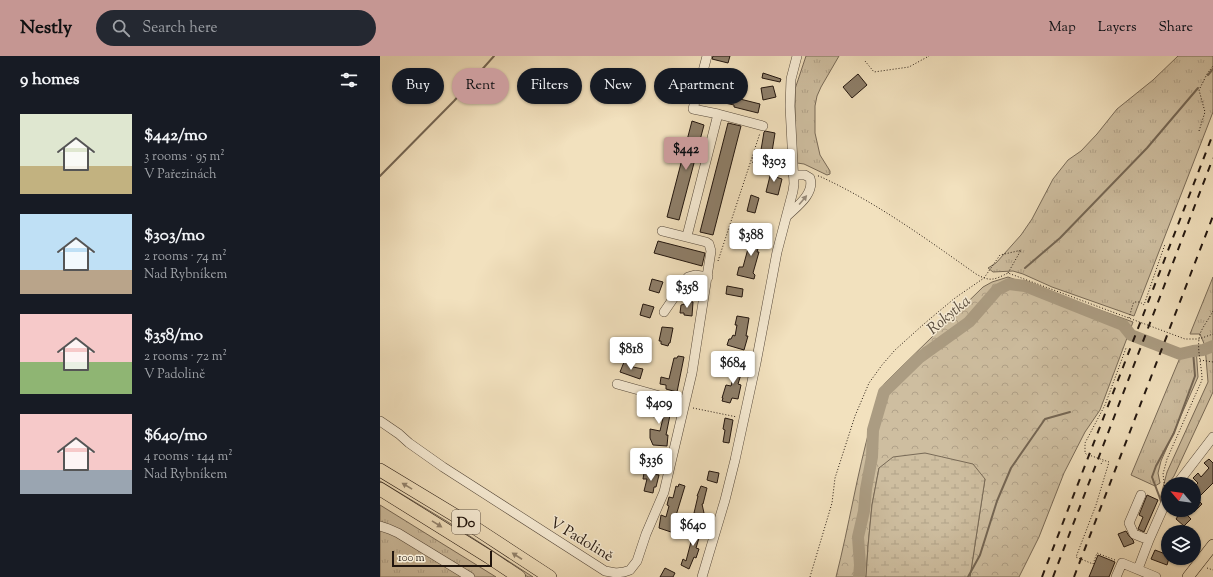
<!DOCTYPE html>
<meta charset="utf-8">
<style>
:root{--surface:#171b24;--page:#242831;--text:#f1f3f6;--muted:#9ea1a6;--accent:#c59692}
body{margin:0;font-family:"Sorts Mill Goudy",serif;background:var(--page);color:var(--text);height:100vh;display:flex;flex-direction:column;font-size:15px;white-space:nowrap}
*{box-sizing:border-box;margin:0}
p{font-size:13px;color:var(--muted)}
.icon{flex:none;width:22px;height:22px;fill:none;stroke:currentColor;stroke-width:2;stroke-linecap:round;stroke-linejoin:round}
.map{position:relative;flex:1;overflow:hidden}
.side{display:flex;flex-direction:column;background:var(--surface);width:380px}
.side>*{flex:none}
.guide{position:absolute;left:12px;top:12px;width:380px;height:36px;display:flex;gap:8px}
.needle{width:26px;rotate:298deg}
.controls{position:absolute;left:781px;top:421px;display:grid;gap:8px}
.controls a{display:grid;place-items:center;width:40px;height:40px;border-radius:50%;background:var(--surface);box-shadow:0 1px 3px #0004;font-size:20px}
.scale{position:absolute;left:12px;bottom:10px;width:100px;box-sizing:border-box;padding-left:4px;border:2px solid #21150e;border-top:0;font-size:11px;line-height:14px;white-space:nowrap;color:#21150e;-webkit-text-stroke:3px #f7ecd5;paint-order:stroke}
.price{position:absolute;translate:-50% -34px;padding:0 9px;border-radius:4px;background:#fff;color:#222;font-size:13px;line-height:26px;filter:drop-shadow(0 1px 2px #0008)}
.price::after{content:'';position:absolute;left:50%;top:24px;width:12px;height:9px;margin-left:-6px;background:inherit;clip-path:polygon(0 0,100% 0,50% 100%)}
.price.selected{background:var(--accent);color:#111}
ul{padding:0;list-style:none}
li{display:flex;align-items:center;gap:12px;height:100px;padding:0 20px}
li span{display:grid;place-items:center;flex:none;width:112px;height:80px;border-radius:0px;color:#555}
li>.icon{margin-inline-start:auto}
span .icon{width:48px;height:48px;fill:#fffc;stroke-width:1}
li b{font-size:17px}
h2{display:flex;justify-content:space-between;align-items:center;height:48px;padding:0 20px;font-size:17px}
.pill{padding:0 14px;border-radius:18px;background:var(--surface);box-shadow:0 1px 3px #0004;font-size:14px;line-height:36px}
.pill.selected{background:var(--accent);color:#111}
header{display:flex;align-items:center;gap:24px;box-sizing:border-box;height:56px;padding:0 20px;background:var(--accent);color:#111}
header strong{font-size:19px}
nav{display:flex;gap:22px;margin-inline-start:auto;font-size:14px}
.search{width:280px;height:36px;background:var(--page);display:flex;align-items:center;gap:10px;box-sizing:border-box;padding:0 14px;border-radius:22px;color:var(--muted);font-size:15px}
main{display:flex;flex:1;min-height:0}
.map>svg:first-child{display:block}
</style>
<header>
<strong>Nestly</strong>
<div class="search"><svg class="icon" aria-label="search" viewBox="0 0 24 24"><circle cx="10" cy="10" r="6"/><path d="M15 15l6 6"/></svg>Search here</div>
<nav><a>Map</a><a>Layers</a><a>Share</a></nav>
</header>
<main>
<section class="side">
<h2>9 homes<svg class="icon" aria-label="filters" viewBox="0 0 24 24"><path d="M4 7h16M4 17h16"/><circle cx="9" cy="7" r="2"/><circle cx="15" cy="17" r="2"/></svg></h2>
<ul>
<li><span style="background:linear-gradient(#dfe7d0 65%,#c2b280 0)"><svg class="icon" aria-label="home" viewBox="0 0 24 24"><path d="M3 11l9-7 9 7M6 9v11h12V9"/></svg></span><div><b>$442/mo</b><p>3 rooms · 95 m²</p><p>V Pařezinách</p></div></li>
<li><span style="background:linear-gradient(#bfe0f5 70%,#b9a48a 0)"><svg class="icon" aria-label="home" viewBox="0 0 24 24"><path d="M3 11l9-7 9 7M6 9v11h12V9"/></svg></span><div><b>$303/mo</b><p>2 rooms · 74 m²</p><p>Nad Rybníkem</p></div></li>
<li><span style="background:linear-gradient(#f6c9c9 60%,#8fb573 0)"><svg class="icon" aria-label="home" viewBox="0 0 24 24"><path d="M3 11l9-7 9 7M6 9v11h12V9"/></svg></span><div><b>$358/mo</b><p>2 rooms · 72 m²</p><p>V Padolině</p></div></li>
<li><span style="background:linear-gradient(#f6c9c9 70%,#9aa5b1 0)"><svg class="icon" aria-label="home" viewBox="0 0 24 24"><path d="M3 11l9-7 9 7M6 9v11h12V9"/></svg></span><div><b>$640/mo</b><p>4 rooms · 144 m²</p><p>Nad Rybníkem</p></div></li>
</ul>
</section>
<div class="map">
<svg width="833" height="521" viewBox="0 0 833 521">
<defs>
<pattern id="grass-tufts" width="24" height="20" patternUnits="userSpaceOnUse"><rect width="24" height="20" fill="#cebea0"/><path d="M3 7l-1-3M5 7V3M7 7l1-3M15 17l-1-3M17 17v-4M19 17l1-3" fill="none" stroke="#b1a289"/></pattern>
<pattern id="forest-crowns" width="20" height="18" patternUnits="userSpaceOnUse"><rect width="20" height="18" fill="#cebea0"/><path d="M2 6a3 3 0 1 1 6 0M12 15a3 3 0 1 1 6 0" fill="none" stroke="#b1a289"/></pattern>
<pattern id="wetland-marsh" width="20" height="14" patternUnits="userSpaceOnUse"><rect width="20" height="14" fill="#cebea0"/><path d="M1 5h8M5 5V1M11 12h8M15 12V8" fill="none" stroke="#b1a289"/></pattern>
</defs>
<rect width="100%" height="100%" fill="#f2e1be"/>
<filter id="stains"><feTurbulence type="fractalNoise" baseFrequency=".005" numOctaves="4"/><feColorMatrix values="0 0 0 0 .2 0 0 0 0 .09 0 0 0 0 .02 0 0 0 .5 -.17"/></filter>
<radialGradient id="worn" r=".72"><stop offset=".6" stop-color="#630" stop-opacity="0"/><stop offset="1" stop-color="#630" stop-opacity=".3"/></radialGradient>
<path fill="url(#grass-tufts)" stroke="#786a57" d="M426,0H459L441,31L437,40L435,50V77L440,99L450,115V118L447,119L424,108L417,107L415,80V33Z
M798,0H833V56L754,260L672,231L643,218L633,215L613,216L608,212L616,207L641,179L652,163L673,123L688,104L701,95L717,78L737,53L773,24Z
M833,221V336L794,420L788,428L780,443L787,416L828,326L825,290L820,278H810Z
M816,291L818,321L781,405L778,417L780,427L775,430L751,419L804,292Z
M0,425L68,466L153,521H148L0,428Z
M0,449L116,521H0Z"/>
<path fill="url(#forest-crowns)" stroke="#786a57" d="M628,221L753,266L720,354L705,376L684,417L659,481L639,521H590L605,423L499,412L492,449L488,490L486,521H456C469,470 477,418 491,368C495,354 497,339 505,327L603,231L612,226Z"/>
<path fill="url(#wetland-marsh)" stroke="#786a57" d="M545,397L593,408L605,423L590,521H486L488,490L492,449L499,412L513,401Z"/>
<g fill="none" stroke-linecap="round" stroke-linejoin="round">
<path stroke="#746654" stroke-width="2" d="M828,19L833,13
M0,120L74,45L114,0
M645,212L680,182L767,92L818,32
M629,228L632,223
M781,445L772,421L776,410L794,377L815,320L813,295
M588,521L600,499L617,445L631,412L665,363L690,356"/>
<path stroke="#ab9c82" stroke-width="12" d="M479,521L480,509L478,481L484,455L486,433L492,401L493,374L504,336L539,302L589,266L617,234L629,228L645,230L743,269L751,279L800,298L813,295L823,294L833,290"/>
</g>
<path fill="#8e7f6a" stroke="#21150e" d="M333,0H350L348,7L332,3Z
M383,17L401,23L400,26L382,22Z
M478,18L487,29L472,42L463,31Z
M393,30L396,41L383,44L381,32Z
M325,33L356,40V42L380,48L378,57L354,51V49L322,42Z
M312,65L324,69L299,164L287,161Z
M348,67L361,70L333,179L320,176Z
M385,75L395,77L392,96L406,98V105L380,100L384,76Z
M392,112L398,114L396,121L402,123L398,139L386,136Z
M371,139L379,142L375,157L367,155Z
M374,177L382,179L377,196H379L373,217L375,219L374,223L357,219L359,211H363L369,189H365L367,179L373,181Z
M278,185L325,197L322,210L274,197Z
M272,223L283,226L279,237L269,234Z
M347,230L363,233L362,241L346,238Z
M306,245L313,246L312,260L304,259V257H300L301,249L305,248Z
M263,248L274,251L270,262L260,259Z
M357,260L369,262L366,280H368L364,294L347,289L349,283H351L353,279L355,280L357,269H355Z
M282,271L293,272L290,287H289L288,290L281,288V285H279Z
M298,300L304,301L297,336L286,333V329L280,328L281,321L289,323L294,302H297Z
M244,306L253,309V311L263,313L260,323L240,316Z
M356,307L362,308L361,312H363L358,328L361,329L358,343L352,342L350,347L342,345L343,342H342L346,329L351,330L354,319H352Z
M274,348L281,349L280,352L291,354L286,379H288L287,390L273,389L270,382V373L280,375L283,362L262,359L263,351L273,353Z
M345,362L353,364L349,387L343,386L345,374L343,373Z
M829,403L833,407V427L817,443L822,448L814,456V431L818,427L813,422L818,417L821,421L829,412L824,407Z
M329,415L339,417L337,427L327,424Z
M264,417L268,418V417L279,419L276,431H274L273,437L264,435L267,423H263Z
M299,428L305,430L291,476L279,472L281,459L286,461L289,450L287,449L289,441L293,442L296,430L298,431Z
M321,430L327,432L323,448H322L324,457L321,459L314,457L318,440H317Z
M767,439L778,444L764,476L758,473L763,461L759,459Z
M792,454H802L811,463L804,470L796,463L798,460Z
M314,470L322,472L316,492L319,493L316,502L314,501L309,513L301,509L303,503L306,505L312,482L309,481Z
M746,475L749,480L753,484L754,487L744,491L738,478Z
M775,494L788,499V502H789L787,509L771,503Z
M718,499L735,506L729,521H709Z
M285,512L295,517L293,521H280Z"/>
<g fill="none" stroke-linecap="round" stroke-linejoin="round">
<g stroke="#55483a" stroke-width="10">
<path id="minor" d="M338,58L383,70
M406,161C416,151 435,138 430,122L425,119H413
M307,180L338,58L313,53L327,0
M284,256L308,221L315,219L328,221
M237,328L305,347
M0,365L19,378L29,387L63,411L225,515L236,517L244,516L250,514L257,505L266,478L284,436L312,317L331,195L329,188L326,186L282,175
M797,428L833,381
M761,439L749,467L754,478L769,484
M0,470L9,473L18,477L90,521
M758,513L769,484L788,441
M322,521L345,444L355,404L376,307L397,196L413,135L414,128L410,50L411,23L417,0
M736,521L742,507L776,521"/>
</g>
<g stroke="#21150e" stroke-width="12">
<path id="major" d="M808,521L833,489"/>
</g>
<g stroke="#21150e" stroke-width="14">
<path id="highway" d="M0,414L86,466L170,521
M0,433L109,501L139,521"/>
</g>
<path stroke="#21150e" stroke-width="1" stroke-dasharray="1 2" stroke-linecap="butt" d="M485,5L494,16L529,11L549,0
M819,75L825,56L819,34L827,18L833,10
M372,102L405,106
M372,106C378,109 383,110 389,105
M438,120H439C496,146 545,182 596,218C610,226 614,224 628,217L805,283H819L833,278
M338,205L380,77
M628,217L641,194
M749,262L753,248L754,246H760L764,249L785,188
M820,304L833,306
M313,352L357,361
M721,408L723,405
M785,433L783,418L787,403L822,324C822,309 816,293 820,278C823,270 829,263 833,255
M735,504L717,497L713,508L696,501L716,449L729,406L706,398L705,397V387L725,349L746,292
M827,512L833,514
M430,521L452,447L455,422L475,360L489,327L502,309L515,294L545,267L575,242L604,222L620,199L642,194"/>
<use href="#minor" stroke="#f7ecd5" stroke-width="9"/>
<use href="#major" stroke="#f2e1be" stroke-width="11"/>
<use href="#highway" stroke="#f2e1be" stroke-width="13"/>
<path stroke="#21150e" stroke-width="2" stroke-dasharray="7 7" stroke-linecap="butt" d="M662,521L833,78
M673,521L833,102
M694,521L833,160"/>
</g>
<defs><path id="oneway-solid" d="M-6-.8H1V-3.2L6.5 0L1 3.2V.8H-6Z"/></defs>
<use fill="#978b7b" href="#oneway-solid" transform="translate(423 144) rotate(-50)"/>
<g fill="#94856f">
<use href="#oneway-solid" transform="translate(27 430) rotate(-149)"/>
<use href="#oneway-solid" transform="translate(57 468) rotate(32)"/>
<use href="#oneway-solid" transform="translate(137 500) rotate(-147)"/>
</g>
<g text-anchor="middle" stroke-width="3" stroke-linejoin="round" paint-order="stroke">
<rect fill="#f7ecd5" stroke="#61564a" stroke-width="1" x="72" y="454" width="28" height="24" rx="3"/>
<g font-size="14" font-weight="bold" fill="#21150e">
<text x="86" y="471">D0</text>
</g>
<g font-size="15" fill="#21150e" stroke="#f7ecd5">
<text transform="translate(202 483) rotate(31)" y="5">V Padolině</text>
</g>
<g font-size="16" font-style="italic" fill="#584b3c" stroke="#f7ecd5">
<text transform="translate(568 258) rotate(-40)" y="6">Rokytka</text>
</g>
</g>
<rect width="100%" height="100%" filter="url(#stains)"/>
<rect width="100%" height="100%" fill="url(#worn)"/>
</svg>
<div class="controls">
<a><svg class="needle" viewBox="-14 -14 28 28"><path d="M0-13l5 13h-10z" fill="#e53935"/><path d="M0 13l5-13h-10z" fill="#9ea1a6"/></svg></a>
<a><svg class="icon" aria-label="layers" viewBox="0 0 24 24"><path d="M12 4l9 5-9 5-9-5zM3 14l9 5 9-5"/></svg></a>
</div>
<div class="scale">100 m</div>
<b class="price selected" style="left:306px;top:115px">$442</b>
<b class="price" style="left:394px;top:127px">$303</b>
<b class="price" style="left:371px;top:201px">$388</b>
<b class="price" style="left:307px;top:253px">$358</b>
<b class="price" style="left:251px;top:315px">$818</b>
<b class="price" style="left:353px;top:329px">$684</b>
<b class="price" style="left:279px;top:369px">$409</b>
<b class="price" style="left:271px;top:426px">$336</b>
<b class="price" style="left:313px;top:491px">$640</b>
<div class="guide">
<a class="pill">Buy</a>
<a class="pill selected">Rent</a>
<a class="pill">Filters</a>
<a class="pill">New</a>
<a class="pill">Apartment</a>
</div>
</div>
</main>
